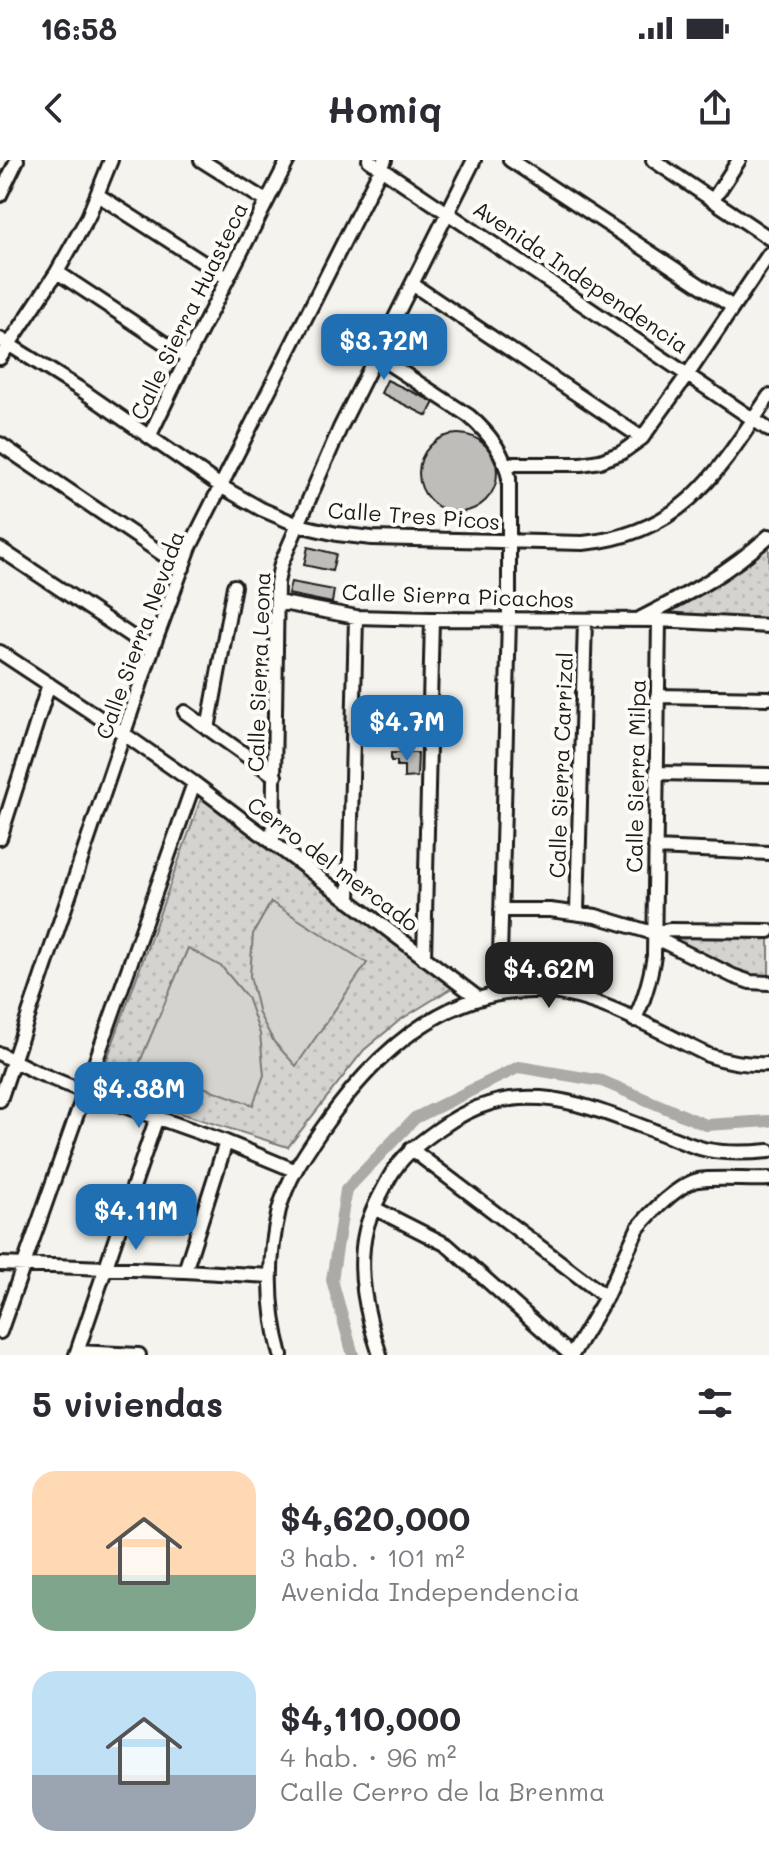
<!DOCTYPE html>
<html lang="es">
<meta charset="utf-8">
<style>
:root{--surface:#fff;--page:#f7f7f7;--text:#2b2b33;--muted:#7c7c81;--accent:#1f6fb2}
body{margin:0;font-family:Mali,sans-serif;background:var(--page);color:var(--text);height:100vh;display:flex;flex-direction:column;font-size:30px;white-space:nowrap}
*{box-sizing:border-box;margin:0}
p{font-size:26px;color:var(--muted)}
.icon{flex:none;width:44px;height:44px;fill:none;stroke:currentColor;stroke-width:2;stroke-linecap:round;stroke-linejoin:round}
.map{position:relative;height:1195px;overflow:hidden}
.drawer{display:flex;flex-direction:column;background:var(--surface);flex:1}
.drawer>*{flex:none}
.price{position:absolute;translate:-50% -68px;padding:0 18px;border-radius:16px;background:var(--accent);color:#fff;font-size:26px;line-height:52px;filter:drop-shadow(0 2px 4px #0008)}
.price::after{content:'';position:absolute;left:50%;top:48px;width:24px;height:18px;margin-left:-12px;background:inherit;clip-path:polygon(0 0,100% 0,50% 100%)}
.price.current{background:#222;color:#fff}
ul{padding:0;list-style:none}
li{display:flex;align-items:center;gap:24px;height:200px;padding:0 32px}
li span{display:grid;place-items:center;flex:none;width:224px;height:160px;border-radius:24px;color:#555}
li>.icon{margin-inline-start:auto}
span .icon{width:96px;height:96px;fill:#fffc;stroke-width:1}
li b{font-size:34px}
h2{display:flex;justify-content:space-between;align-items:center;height:96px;padding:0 32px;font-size:34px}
.status{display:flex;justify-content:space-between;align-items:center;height:56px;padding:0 40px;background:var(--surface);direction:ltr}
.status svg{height:22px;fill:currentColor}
header{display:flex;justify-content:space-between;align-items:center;height:104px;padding:0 32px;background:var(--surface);font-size:36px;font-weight:800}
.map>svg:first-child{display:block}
</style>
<div class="status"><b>16:58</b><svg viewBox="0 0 49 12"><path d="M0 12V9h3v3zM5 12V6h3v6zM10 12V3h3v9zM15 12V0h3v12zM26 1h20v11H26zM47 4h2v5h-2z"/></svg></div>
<header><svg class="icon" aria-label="back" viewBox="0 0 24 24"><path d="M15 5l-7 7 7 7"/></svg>Homiq<svg class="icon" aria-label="share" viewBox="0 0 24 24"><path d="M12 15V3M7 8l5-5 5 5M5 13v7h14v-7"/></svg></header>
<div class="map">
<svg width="769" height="1195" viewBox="0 0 769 1195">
<defs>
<pattern id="park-dots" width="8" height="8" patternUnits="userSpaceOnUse" patternTransform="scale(2)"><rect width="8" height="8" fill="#d4d3cf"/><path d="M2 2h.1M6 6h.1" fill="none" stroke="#b5b5b1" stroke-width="1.8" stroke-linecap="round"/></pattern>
</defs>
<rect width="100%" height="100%" fill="#f4f3ee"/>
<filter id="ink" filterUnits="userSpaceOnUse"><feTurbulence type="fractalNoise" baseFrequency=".0125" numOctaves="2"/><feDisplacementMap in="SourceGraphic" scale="16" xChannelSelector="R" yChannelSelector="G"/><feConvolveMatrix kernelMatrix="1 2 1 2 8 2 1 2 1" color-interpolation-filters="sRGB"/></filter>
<g filter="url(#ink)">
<path fill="url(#park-dots)" stroke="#787876" stroke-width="2" d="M769,385V459L668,457V453C703,433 739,413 769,385Z
M202,636L455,826L400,860L364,890L288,987L97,927Z
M669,775L769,778V819L749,817L669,780Z"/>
<path fill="#d4d3cf" stroke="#787876" stroke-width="2" d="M271,742L367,803L296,906L274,882L259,854L250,816L253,774Z
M188,788L222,807L247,837L260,874L264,915L253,945L139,904Z"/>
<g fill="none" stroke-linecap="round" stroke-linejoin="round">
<path stroke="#abaaa6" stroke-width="12" d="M353,1195L332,1120L346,1030L415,958L519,907L602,921L706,965L769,961"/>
</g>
<path fill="#bebdba" stroke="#1c1c1c" stroke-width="2" d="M387,220L434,242L427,256L381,233Z
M419 313a39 39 0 1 1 78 0a39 39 0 1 1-78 0Z
M308,387L336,394L332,411L304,405Z
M291,422L334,430L332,443L288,434Z
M391,593H418L417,617L404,618V606H397V601H391Z"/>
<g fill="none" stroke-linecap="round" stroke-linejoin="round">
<g stroke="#1c1c1c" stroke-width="18">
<path id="minor" d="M201,0L266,41
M369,0L769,270
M510,0L733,147
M653,0L769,78
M0,35L17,0
M98,35L227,118
M713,40L739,0
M57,112L187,198
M412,124L642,278
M0,179L83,231L222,327L261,349L298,365L337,374L372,378L583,383C683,374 718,312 769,236
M377,196L469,256C488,272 504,293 509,318V459L499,834
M0,198L57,112L88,57L111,0
M149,277L187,198L288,0
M0,284L183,408
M506,304H581L600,301L621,293L642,278L688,214L769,94
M0,389L152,490
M277,442L356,457L432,459L659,460L769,466
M641,458C690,433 728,413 769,376
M0,492L124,574L194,623L478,838
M657,536L769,538
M185,552L275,616
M208,569L234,426
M656,613L769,615
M0,678L49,524
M273,684L277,423L281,404L340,268L474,0
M655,688L769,693
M349,741L356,457
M501,750H550L596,756L653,773L664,782L733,816L750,822L769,823
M577,752L585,460
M653,773L670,770L769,771
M424,798L432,459
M634,860C645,840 650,819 654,796L659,460
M0,894L36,912L85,932L226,982L294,1010
M0,940L152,490L190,387L385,0
M411,989L606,1137
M374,1048L447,1085L571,1195
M0,1104L185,1111L271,1116
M185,1111L226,982
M0,1172L194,623
M77,1192L139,1195
M76,1195L157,957
M281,1195C268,1148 268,1097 279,1050C287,1020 304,995 322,969C371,898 439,831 532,831C592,830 655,870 708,895C728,902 747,905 769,904
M380,1195C367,1156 356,1111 366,1070C370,1052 380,1036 388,1020C400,997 418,984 439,969C516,914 577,942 657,972C674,978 691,987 708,990C729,994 749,993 769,991
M572,1195L606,1137L638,1068C650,1053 679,1024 698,1020C716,1017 749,1020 769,1019"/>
</g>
<use href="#minor" stroke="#fdfcf7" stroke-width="12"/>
</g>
</g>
<g text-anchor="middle" stroke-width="8" stroke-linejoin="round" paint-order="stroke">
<g font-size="22" fill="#1c1c1c" stroke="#fdfcf7">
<text transform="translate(581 117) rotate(34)" y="8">Avenida Independencia</text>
<text transform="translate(189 151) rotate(-64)" y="8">Calle Sierra Huasteca</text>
<text transform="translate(414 356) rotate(4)" y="8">Calle Tres Picos</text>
<text transform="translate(458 436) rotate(2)" y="8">Calle Sierra Picachos</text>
<text transform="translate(140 475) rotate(-70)" y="8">Calle Sierra Nevada</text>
<text transform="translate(259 512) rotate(-88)" y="8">Calle Sierra Leona</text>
<text transform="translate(561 605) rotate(-88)" y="8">Calle Sierra Carrizal</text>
<text transform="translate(636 616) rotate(-89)" y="8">Calle Sierra Milpa</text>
<text transform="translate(333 704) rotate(37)" y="8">Cerro del mercado</text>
</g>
</g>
</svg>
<b class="price" style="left:384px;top:222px">$3.72M</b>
<b class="price" style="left:407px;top:603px">$4.7M</b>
<b class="price current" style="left:549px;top:850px">$4.62M</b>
<b class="price" style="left:139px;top:970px">$4.38M</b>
<b class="price" style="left:136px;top:1092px">$4.11M</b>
</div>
<section class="drawer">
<h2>5 viviendas<svg class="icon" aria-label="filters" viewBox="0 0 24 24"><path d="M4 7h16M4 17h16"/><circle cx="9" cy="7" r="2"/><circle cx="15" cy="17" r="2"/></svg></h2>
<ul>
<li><span style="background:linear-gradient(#ffd9b3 65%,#7fa58c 0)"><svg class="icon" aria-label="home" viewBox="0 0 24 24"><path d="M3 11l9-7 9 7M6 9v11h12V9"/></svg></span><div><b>$4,620,000</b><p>3 hab. · 101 m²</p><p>Avenida Independencia</p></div></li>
<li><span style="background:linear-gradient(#bfe0f5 65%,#9aa5b1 0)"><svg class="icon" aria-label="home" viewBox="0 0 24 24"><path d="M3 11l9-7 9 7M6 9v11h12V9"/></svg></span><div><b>$4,110,000</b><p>4 hab. · 96 m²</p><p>Calle Cerro de la Brenma</p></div></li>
</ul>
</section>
